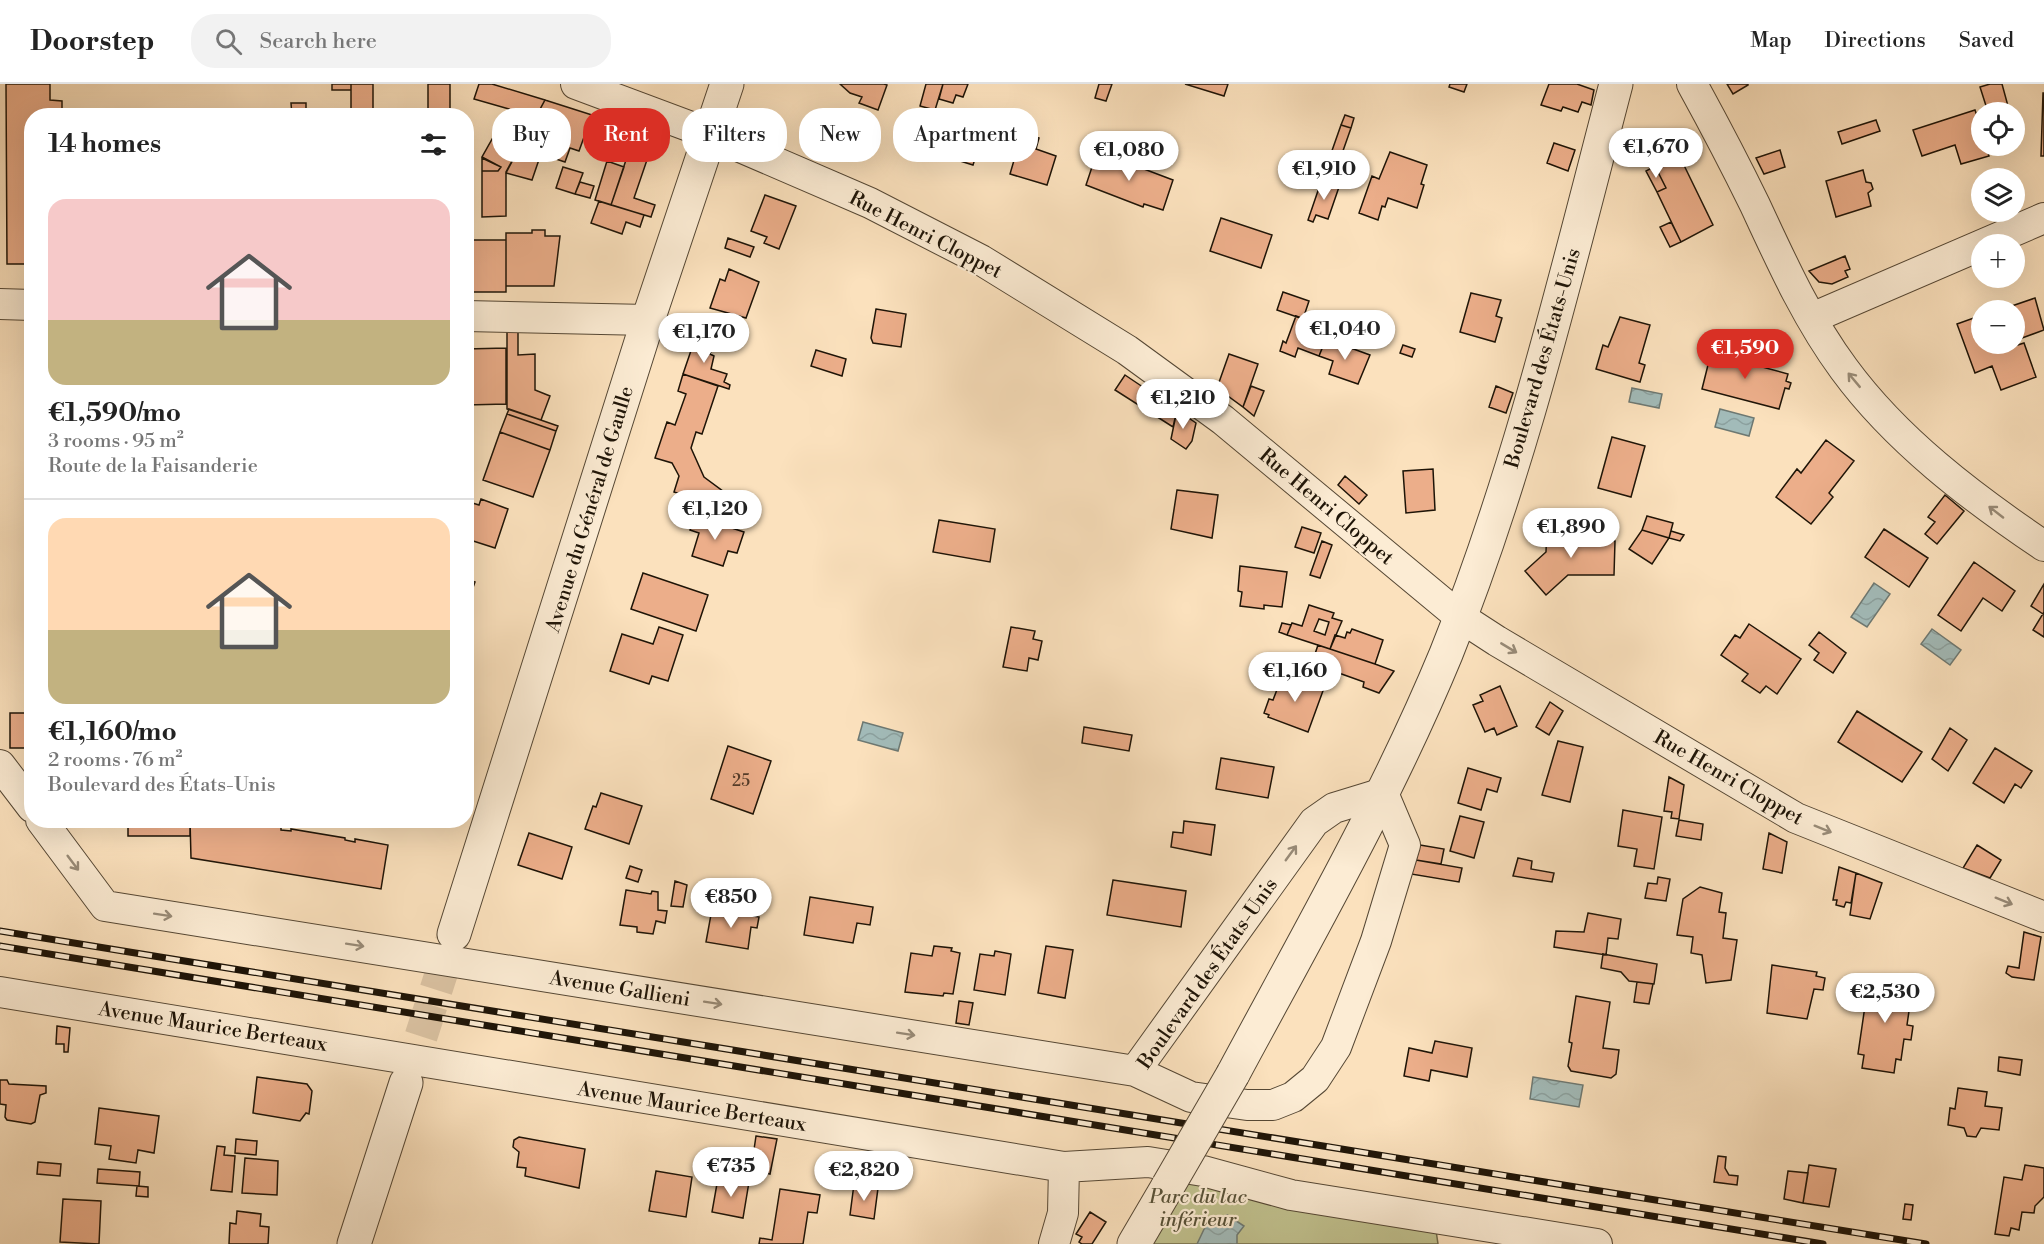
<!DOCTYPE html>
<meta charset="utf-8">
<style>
:root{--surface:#fff;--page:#f2f2f2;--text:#222;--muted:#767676;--line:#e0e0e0;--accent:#d93025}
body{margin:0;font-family:"Libre Bodoni",serif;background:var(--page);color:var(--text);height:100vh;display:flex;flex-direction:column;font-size:22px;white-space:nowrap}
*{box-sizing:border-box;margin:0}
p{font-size:20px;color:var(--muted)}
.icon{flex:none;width:33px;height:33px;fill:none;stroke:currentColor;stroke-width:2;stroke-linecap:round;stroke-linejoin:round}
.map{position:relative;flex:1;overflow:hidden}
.drawer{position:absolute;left:24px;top:24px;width:450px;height:720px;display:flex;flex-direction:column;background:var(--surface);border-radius:24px;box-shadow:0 6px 24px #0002}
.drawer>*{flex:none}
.hud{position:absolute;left:492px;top:24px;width:570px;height:54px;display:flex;gap:12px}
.buttons{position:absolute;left:1971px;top:18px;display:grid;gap:12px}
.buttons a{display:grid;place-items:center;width:54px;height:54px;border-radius:50%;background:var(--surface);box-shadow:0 6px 24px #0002;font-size:30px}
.price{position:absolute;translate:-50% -51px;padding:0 14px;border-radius:21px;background:#fff;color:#222;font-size:20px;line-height:39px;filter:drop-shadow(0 2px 3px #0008)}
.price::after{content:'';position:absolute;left:50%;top:36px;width:18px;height:14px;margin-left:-9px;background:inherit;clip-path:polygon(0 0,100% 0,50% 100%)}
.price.active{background:var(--accent);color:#fff}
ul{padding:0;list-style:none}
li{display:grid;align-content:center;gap:12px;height:318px;padding:0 24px}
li+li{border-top:2px solid var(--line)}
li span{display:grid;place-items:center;height:186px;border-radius:18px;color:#555}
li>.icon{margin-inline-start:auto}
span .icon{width:108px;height:108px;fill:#fffc;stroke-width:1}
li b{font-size:26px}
h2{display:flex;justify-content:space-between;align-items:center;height:72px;padding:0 24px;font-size:26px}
.pill{padding:0 21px;border-radius:24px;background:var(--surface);box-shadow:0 6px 24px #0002;font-size:21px;line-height:54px}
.pill.active{background:var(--accent);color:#fff}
header{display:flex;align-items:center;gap:36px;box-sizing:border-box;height:84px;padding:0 30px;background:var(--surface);border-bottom:2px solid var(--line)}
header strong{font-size:28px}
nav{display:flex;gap:33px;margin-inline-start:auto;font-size:21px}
.search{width:420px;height:54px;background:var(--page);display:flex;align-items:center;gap:15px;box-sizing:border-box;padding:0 21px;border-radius:24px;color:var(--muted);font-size:22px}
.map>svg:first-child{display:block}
</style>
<header>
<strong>Doorstep</strong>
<div class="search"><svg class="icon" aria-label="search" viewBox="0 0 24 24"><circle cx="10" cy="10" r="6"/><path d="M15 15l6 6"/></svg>Search here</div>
<nav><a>Map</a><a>Directions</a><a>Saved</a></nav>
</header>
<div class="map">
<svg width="2044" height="1160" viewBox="0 0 2044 1160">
<defs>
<pattern id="water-waves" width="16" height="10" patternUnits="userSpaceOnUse" patternTransform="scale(1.5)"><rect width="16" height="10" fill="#a2bbb9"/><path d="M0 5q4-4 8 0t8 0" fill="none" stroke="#8ba09e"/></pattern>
</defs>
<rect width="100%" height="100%" fill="#fbe1bd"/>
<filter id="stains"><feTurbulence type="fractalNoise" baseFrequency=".00333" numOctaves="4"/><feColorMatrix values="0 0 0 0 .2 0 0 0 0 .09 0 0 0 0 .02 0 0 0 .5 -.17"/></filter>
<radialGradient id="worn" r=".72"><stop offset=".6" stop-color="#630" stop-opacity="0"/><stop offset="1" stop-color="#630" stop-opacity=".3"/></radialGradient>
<path fill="#c1c28f" stroke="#706b4b" stroke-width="1.5" d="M1180,1082L1434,1133L1438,1160H1134Z"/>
<path fill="url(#water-waves)" stroke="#6d7872" stroke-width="1.5" d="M1632,304L1662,310L1659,324L1629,318Z
M1720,325L1754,334L1749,352L1715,343Z
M1874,499L1890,510L1867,543L1851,533Z
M1932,545L1961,566L1950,581L1921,560Z
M863,638L903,649L898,667L858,656Z
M1533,993L1583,1001L1579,1023L1530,1015Z
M1227,1131L1244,1142L1237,1151V1160H1197L1207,1139Z"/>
<path fill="#ecae8a" stroke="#1e1407" stroke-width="1.5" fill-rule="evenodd" d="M6,0H50V16L62,17V30L32,32V180H7Z
M332,0H351V6H332Z
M351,0H373V32H351Z
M428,0H450V32H428Z
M479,0H492L545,16L506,88V132L482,133V87H498L501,83L482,73L509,25L474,15Z
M840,0H884L887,1L878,26L859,19L862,13L850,9Z
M926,0H943L935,26L920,22Z
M943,0H968L963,13L956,11L953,19L939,15Z
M1099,0H1112L1106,17L1095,14Z
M1185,0H1228L1224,12Z
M1450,0H1467L1464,8L1449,3Z
M1549,0H1577L1594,6L1591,21L1582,18L1578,28L1563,23L1561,27L1541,21Z
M1727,0H1748V1L1733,10Z
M1990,0H2002L2008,22L1988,28L1980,3Z
M2043,9H2044V72H2041Z
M545,16L592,31L579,67L570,64L565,78L550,73L554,61L545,58L532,96L506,89Z
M291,19H306V32H292Z
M233,25L236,30L251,32H205L222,31L225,26Z
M1975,26L1982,47V62H1986L1989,72L1961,80L1955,61L1922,72L1913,46Z
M955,31L965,34L961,50L981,56L973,81L941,71Z
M1345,31L1354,34L1351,44L1341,41Z
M1876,36L1880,47L1842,60L1838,48Z
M1341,41L1351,44L1331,101L1321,98Z
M636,46L661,56L655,73L649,70L634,114L655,121L651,133L611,121Z
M1022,49L1039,54L1036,65L1056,72L1047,101L1010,90Z
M1554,59L1575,66L1568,87L1547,79Z
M1780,66L1785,83L1764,90L1756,74Z
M1390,68L1427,81L1421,100L1424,101L1417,124L1388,114L1385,123L1382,122L1378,136L1359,129L1372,92L1379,95Z
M1096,71L1115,74L1173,96L1163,126L1144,120L1143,123L1086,101Z
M1679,71L1713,141L1681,158L1657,108L1666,104L1655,82Z
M482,74L501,83L498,87H482Z
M607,77L624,83L611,121L595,116Z
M1655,82L1666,104L1657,108L1646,87Z
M563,83L583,89L575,110L556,104Z
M1863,86L1866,98L1871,99L1873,105L1868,109L1871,122L1836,133L1826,97Z
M580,98L594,102L590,114L575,110Z
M1321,98L1339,103L1328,135L1316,131L1313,138L1308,136Z
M765,111L796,122L779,165L764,159L767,153L751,147Z
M599,117L644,131L640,143L626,138L622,150L591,139Z
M1221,134L1272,151L1261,184L1210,167Z
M1671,138L1681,158L1670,163L1660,143Z
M532,146H545V152H560L554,202H506V149H532Z
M728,154L754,163L750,173L725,164Z
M466,156H506V208H466Z
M1845,172L1850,185L1845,187L1848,193L1832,200L1819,198L1809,187Z
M729,185L759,198L746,234L710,224L720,195L725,197Z
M1283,208L1309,217L1303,235L1277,226Z
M1471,209L1501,216L1496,232L1502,234L1495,258L1460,248Z
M2035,214L2044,246L2014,257V226L2003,225Z
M876,225L906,230L901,263L873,259L871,254Z
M1982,231V260H2000L2002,266L2024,259L2036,293L2001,306L1992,282L1975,289L1957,240Z
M1296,232L1330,244L1319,272L1298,264L1295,273L1280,267L1283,257L1286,259Z
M1620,233L1650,241L1639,279L1645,281L1640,298L1596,285L1603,261L1608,263Z
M507,247L518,248V271L535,270V306L550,312L541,336L507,325Z
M696,252L714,258L710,270L714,272L711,285L727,290L724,298L730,301L729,305L683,290Z
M1326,255L1370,271L1358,300L1329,290L1333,277L1319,272Z
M1403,261L1415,265L1412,273L1400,269Z
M506,264V320L466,321V265Z
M1712,265L1737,272L1736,276L1788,290L1786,297L1791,299L1789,305L1785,304L1779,325L1702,305Z
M816,266L846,275L842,292L811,282Z
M1229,270L1258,280L1243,323L1217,304Z
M683,290L718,302L702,350L696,348L691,364L704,393L727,410L751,417L746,431L674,408L679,392L672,379L655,374L667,338L675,341L686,310L678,307Z
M1125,291L1177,326L1173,343L1115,306Z
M1251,302L1264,307L1254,332L1243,323Z
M1496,302L1513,309L1506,329L1489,323Z
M509,325L558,342L556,347L507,330Z
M1177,326L1196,339L1192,357L1186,365L1171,355Z
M507,330L556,347L550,366L500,348Z
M500,348L550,366L533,413L483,396Z
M1612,353L1645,362L1631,413L1598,404Z
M1826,356L1854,377L1829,409L1833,413L1811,440L1776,413L1797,385L1801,389Z
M1433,385L1435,426L1406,429L1403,387Z
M1345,392L1367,411L1359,420L1338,401Z
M1177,406L1218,411L1212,454L1171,445Z
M1945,411L1964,427L1937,460L1925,450L1935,438L1928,433Z
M481,415L508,425L495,464L467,455L472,440L466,438V417L479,421Z
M695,432L744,448L737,469L728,467L723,482L692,472L699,449L690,446Z
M1647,432L1673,439L1669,454L1642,446Z
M939,436L995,445L990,478L933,468Z
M1547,442H1574V457H1615L1614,491H1568L1546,511L1525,487L1546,468Z
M1302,443L1321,449L1314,469L1295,463Z
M1884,445L1928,474L1909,503L1865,473Z
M1642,446L1669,454L1652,480L1629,465Z
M1671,447L1684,451L1680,457L1669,454Z
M1322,457L1332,461L1320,494L1310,491Z
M1974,478L2015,507L2002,527L1983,514L1961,547L1938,531Z
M1240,482L1287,488L1282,523L1264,521V525L1240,522L1242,508L1238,507Z
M643,489L708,511L696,547L631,525Z
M466,495L475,498L466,523Z
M2044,500V528L2043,530L2031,522Z
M1309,521L1334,529L1332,534L1342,537L1330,565L1287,551L1292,539L1302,542ZM1319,535L1329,538L1325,551L1314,547Z
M2044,528V553L2033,546Z
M1282,539L1291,541L1287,551L1279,548Z
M1749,540L1801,575L1777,610L1766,602L1760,609L1742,597L1748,590L1721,571L1735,551L1740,554Z
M659,543L683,551L668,597L652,592L649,600L610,587L622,550L653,560Z
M1011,543L1035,547L1033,555L1042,557L1038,576L1029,574L1027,587L1003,583Z
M1352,545L1383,556L1375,580L1330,565L1335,551L1345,554L1347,548L1350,549Z
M1819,548L1846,569L1833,589L1814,576L1819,569L1809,561Z
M1318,561L1375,580L1394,587L1379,609L1363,603L1364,598L1336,588L1338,583L1319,575L1320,571L1315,570Z
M29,579H32V616H29Z
M1283,590L1324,604L1308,648L1268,633L1269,631L1264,629L1269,615L1273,616Z
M1500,602L1517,642L1497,651L1494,644L1485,648L1473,621L1483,617L1480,611Z
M1550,618L1563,627L1549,651L1536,643Z
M1857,627L1922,668L1902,698L1838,658Z
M10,629H32V656H26V664H10Z
M1084,643L1132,651L1129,667L1082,659Z
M1950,644L1967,656L1948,687L1932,675Z
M1558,657L1583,663L1570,718L1542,711Z
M728,662L771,677L753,730L711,715Z
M1995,664L2032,687L2021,704L2015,700L2004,719L1973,699Z
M1221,674L1274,683L1268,714L1216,705Z
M1468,684L1501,694L1497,708L1487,705L1481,726L1458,719Z
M1669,693L1684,701L1679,735L1671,734L1672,728L1664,727Z
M601,709L642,722L629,760L585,745L593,722L596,723Z
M1623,726L1662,733L1654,785L1634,782L1637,765L1618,762Z
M1460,732L1484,738L1474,774L1450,767Z
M128,736H190V752H128Z
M190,736H239L281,743V746L291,747V745L345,754V756L355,758V755L388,761L381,805L191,774Z
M1679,736L1703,740L1701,756L1676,752Z
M1184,737L1215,741L1211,771L1171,763L1173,748L1183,749Z
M529,749L572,763L562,795L518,781Z
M1769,749L1787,758L1782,789L1763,785Z
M1420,761L1444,765L1441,780L1416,776Z
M1977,761L2001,776L1990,794L1963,784Z
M1518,774L1532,777L1531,785L1554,789L1552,798L1513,792Z
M1416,776L1462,784L1459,798L1411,790Z
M630,782L642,786L638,798L626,794Z
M1839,783L1856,789L1851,819L1846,818L1844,823L1836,821L1837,816H1833Z
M1856,789L1882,799L1870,835L1850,831Z
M1658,793L1670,795L1666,817L1645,814L1648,799L1657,800Z
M1113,796L1186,807L1181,843L1107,831Z
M675,797L687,801L683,823L671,822Z
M1700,803L1722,809L1719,828L1726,829L1723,854L1737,856L1731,896L1706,899L1702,871L1691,869L1693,853L1677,851L1683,815Z
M626,806L651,810L652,807L658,808V826L667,827L665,839L656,837L653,850L637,848V843L620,841Z
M810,813L873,823L870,841L857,839L853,859L804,851Z
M712,825L759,833L757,844L751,843L748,865L706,858Z
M1588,829L1621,835L1618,855L1608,854L1606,871L1554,863L1556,847L1584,848Z
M2024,848L2041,853L2034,896L2012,893L2006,889L2008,882L2019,884Z
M934,862L952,864L951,867L960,869L953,910L944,909L943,912L905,908L911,869L932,872Z
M1046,862L1073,866L1065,914L1038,909Z
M995,867L1011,870L1005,911L974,906L980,870L994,872Z
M1603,870L1657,880L1654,900L1629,897L1621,888L1601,884Z
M1772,881L1817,888L1816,892L1825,894L1823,906L1814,905L1807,935L1767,929Z
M1874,890L1909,895L1905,920H1910L1907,941L1913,942L1911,956L1904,955L1901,976L1896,975L1894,989L1862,984L1864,971L1858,970L1866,915L1870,916Z
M1637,898L1653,900L1649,920L1634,918Z
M1576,912L1610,918L1603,964L1619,966L1616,990L1611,994L1571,987L1568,982L1572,959L1569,958Z
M959,917L973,919L969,941L956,939Z
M57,942L70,944L68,968H64V960H56Z
M1435,957L1472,964L1467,993L1431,986L1429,997L1404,992L1409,964L1432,969Z
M1999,973L2022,976L2020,991L1998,987Z
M257,993L307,1000L312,1007L309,1030L306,1029L300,1037L253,1029Z
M0,996H7L9,1000L46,1002V1009L40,1011L35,1038L31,1040L7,1036L5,1033L6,1021L0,1020Z
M1958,1004L1987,1008L1985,1022L2002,1024L1999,1046L1981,1044L1976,1053L1967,1052L1964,1044L1948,1041L1950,1024L1955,1025Z
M99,1024L159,1032L154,1069L138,1066L136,1079L109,1075L111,1062L95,1060Z
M756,1052L777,1055L770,1090L751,1086Z
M519,1053L585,1065L579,1104L525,1092L526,1084L517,1083L519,1068L513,1063L514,1056Z
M236,1055L257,1057L256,1071L235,1069Z
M217,1062L225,1063L224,1071L235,1072L232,1108L211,1106Z
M1718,1072L1726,1073L1725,1084L1729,1091L1738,1092L1737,1101L1714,1098Z
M245,1074L278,1077L277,1111L242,1109Z
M38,1078L61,1080L60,1092L37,1090Z
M1809,1081L1836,1085L1829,1123L1803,1119Z
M2025,1081L2044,1084V1113L2035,1122L2034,1129L2022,1128L2019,1146L2011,1144L2009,1152L1995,1150L2004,1093L2022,1096Z
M98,1085L140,1088L139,1102L97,1099Z
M656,1087L692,1093L686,1133L649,1127Z
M1788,1087L1808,1089L1803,1119L1784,1115Z
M718,1094L749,1098L743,1134L712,1128Z
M854,1100L878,1104L874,1135L850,1131Z
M137,1102L148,1103V1113L136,1112Z
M780,1105L820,1111L817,1129L808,1128L803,1160H759L760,1154L772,1156Z
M63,1115L101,1117L99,1160L60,1158Z
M1905,1120L1913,1121L1911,1136L1903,1135Z
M237,1127L261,1130L260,1142L269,1143L268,1160H229L230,1139L236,1140Z
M1090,1128L1106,1138L1092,1160H1082L1079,1158L1082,1153L1076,1150Z"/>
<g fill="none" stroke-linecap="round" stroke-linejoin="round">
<path stroke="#dac2a2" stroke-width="33" stroke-dasharray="33 16" stroke-linecap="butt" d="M406,999L454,850"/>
<g stroke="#554734" stroke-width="32">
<path id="minor" d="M576,0L710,50L870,119L981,176L1127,266L1223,336L1460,533L1497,557L1796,734L2044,833
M1692,0C1714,40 1735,80 1755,121C1781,177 1807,235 1844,285C1896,356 1971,413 2044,462
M0,220L32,221
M466,232L648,236
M1812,234L2044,134
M0,681L32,723
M41,736L105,822L1135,987L1191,1013L1247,1021H1273L1293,1013L1315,995L1336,963L1376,857L1405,761L1383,709L1334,724L1314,738L1135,987
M0,908L1064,1083L1148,1078L1203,1087L1291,1111L1597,1160
M1054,1160L1063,1129L1064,1083"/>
</g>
<g stroke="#554734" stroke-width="35">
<path id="tertiary" d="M454,850L648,236L727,0
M1233,990C1307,852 1386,715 1446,570C1520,386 1566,191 1616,0
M354,1160L406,999
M1134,1160L1168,1102"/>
</g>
<use href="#minor" stroke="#fcecd4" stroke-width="30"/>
<use href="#tertiary" stroke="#fcecd4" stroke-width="33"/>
<g stroke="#1e1407" stroke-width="7">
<path id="rail" d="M0,847L1926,1160
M0,862L1823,1160"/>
</g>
<use href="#rail" stroke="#fcecd4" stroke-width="4.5" stroke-dasharray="14" stroke-linecap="butt"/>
<g stroke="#554734" stroke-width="35" stroke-linecap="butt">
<path id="tertiary-bridge" d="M1168,1102L1233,990"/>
</g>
<use href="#tertiary-bridge" stroke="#fcecd4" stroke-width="33"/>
</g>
<defs><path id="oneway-shaft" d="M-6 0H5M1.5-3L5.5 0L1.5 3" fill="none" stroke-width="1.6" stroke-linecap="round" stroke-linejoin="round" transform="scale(1.5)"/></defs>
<g stroke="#988b78">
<use href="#oneway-shaft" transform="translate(1854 296) rotate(-130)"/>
<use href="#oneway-shaft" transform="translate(1996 428) rotate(-142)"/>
<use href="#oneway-shaft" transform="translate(1509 564) rotate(31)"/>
<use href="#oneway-shaft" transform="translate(1823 745) rotate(22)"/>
<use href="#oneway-shaft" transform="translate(1291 769) rotate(-54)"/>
<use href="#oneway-shaft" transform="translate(73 779) rotate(53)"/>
<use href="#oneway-shaft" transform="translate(2004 817) rotate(22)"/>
<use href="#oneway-shaft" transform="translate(163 831) rotate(9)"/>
<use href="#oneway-shaft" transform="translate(355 861) rotate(9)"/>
<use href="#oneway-shaft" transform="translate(713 919) rotate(9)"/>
<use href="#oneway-shaft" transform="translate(906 950) rotate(9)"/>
</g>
<g text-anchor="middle" stroke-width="4.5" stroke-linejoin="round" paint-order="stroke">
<g font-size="16" fill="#523a28">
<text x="741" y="702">25</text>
</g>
<g font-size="20" fill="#1e1407" stroke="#fcecd4">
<text transform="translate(926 150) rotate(27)" y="7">Rue Henri Cloppet</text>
<text transform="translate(1542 274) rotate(-74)" y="7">Boulevard des États-Unis</text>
<text transform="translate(1327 422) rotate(40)" y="7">Rue Henri Cloppet</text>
<text transform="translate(589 425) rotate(-73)" y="7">Avenue du Général de Gaulle</text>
<text transform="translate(1729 693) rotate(30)" y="7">Rue Henri Cloppet</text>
<text transform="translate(1207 889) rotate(-55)" y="7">Boulevard des États-Unis</text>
<text transform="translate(620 904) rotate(9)" y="7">Avenue Gallieni</text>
<text transform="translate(213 942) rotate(9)" y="7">Avenue Maurice Berteaux</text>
<text transform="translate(692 1022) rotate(9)" y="7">Avenue Maurice Berteaux</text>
</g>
<g font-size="20" font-style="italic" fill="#575137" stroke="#fcecd4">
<text x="1198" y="1119">Parc du lac<tspan x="1198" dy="23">inférieur</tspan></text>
</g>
</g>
<rect width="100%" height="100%" filter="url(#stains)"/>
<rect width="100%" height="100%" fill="url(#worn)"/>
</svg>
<div class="buttons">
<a><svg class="icon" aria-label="locate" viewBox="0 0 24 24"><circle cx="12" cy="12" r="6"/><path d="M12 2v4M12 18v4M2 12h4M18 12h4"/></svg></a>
<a><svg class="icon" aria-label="layers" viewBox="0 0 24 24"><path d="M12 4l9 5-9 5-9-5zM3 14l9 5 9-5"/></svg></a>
<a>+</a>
<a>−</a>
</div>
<b class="price" style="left:1656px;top:95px">€1,670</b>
<b class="price" style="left:1129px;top:98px">€1,080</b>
<b class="price" style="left:1324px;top:117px">€1,910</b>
<b class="price" style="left:1345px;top:277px">€1,040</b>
<b class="price" style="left:704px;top:280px">€1,170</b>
<b class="price active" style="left:1745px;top:296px">€1,590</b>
<b class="price" style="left:1183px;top:346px">€1,210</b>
<b class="price" style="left:715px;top:457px">€1,120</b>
<b class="price" style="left:1571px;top:475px">€1,890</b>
<b class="price" style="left:1295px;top:619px">€1,160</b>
<b class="price" style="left:731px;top:845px">€850</b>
<b class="price" style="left:1885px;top:940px">€2,530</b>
<b class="price" style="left:731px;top:1114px">€735</b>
<b class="price" style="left:864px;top:1118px">€2,820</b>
<div class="hud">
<a class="pill">Buy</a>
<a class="pill active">Rent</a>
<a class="pill">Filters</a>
<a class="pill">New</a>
<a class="pill">Apartment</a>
</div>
<section class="drawer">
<h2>14 homes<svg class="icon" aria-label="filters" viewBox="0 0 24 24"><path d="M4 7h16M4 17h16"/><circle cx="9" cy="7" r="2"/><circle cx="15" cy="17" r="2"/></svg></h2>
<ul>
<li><span style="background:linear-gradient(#f6c9c9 65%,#c2b280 0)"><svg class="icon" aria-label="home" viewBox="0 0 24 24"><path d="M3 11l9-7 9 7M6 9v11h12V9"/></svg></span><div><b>€1,590/mo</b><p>3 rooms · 95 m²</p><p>Route de la Faisanderie</p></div></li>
<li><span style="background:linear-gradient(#ffd9b3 60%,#c2b280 0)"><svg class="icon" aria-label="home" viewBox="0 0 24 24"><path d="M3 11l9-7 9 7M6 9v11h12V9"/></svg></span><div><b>€1,160/mo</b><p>2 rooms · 76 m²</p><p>Boulevard des États-Unis</p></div></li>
</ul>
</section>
</div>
